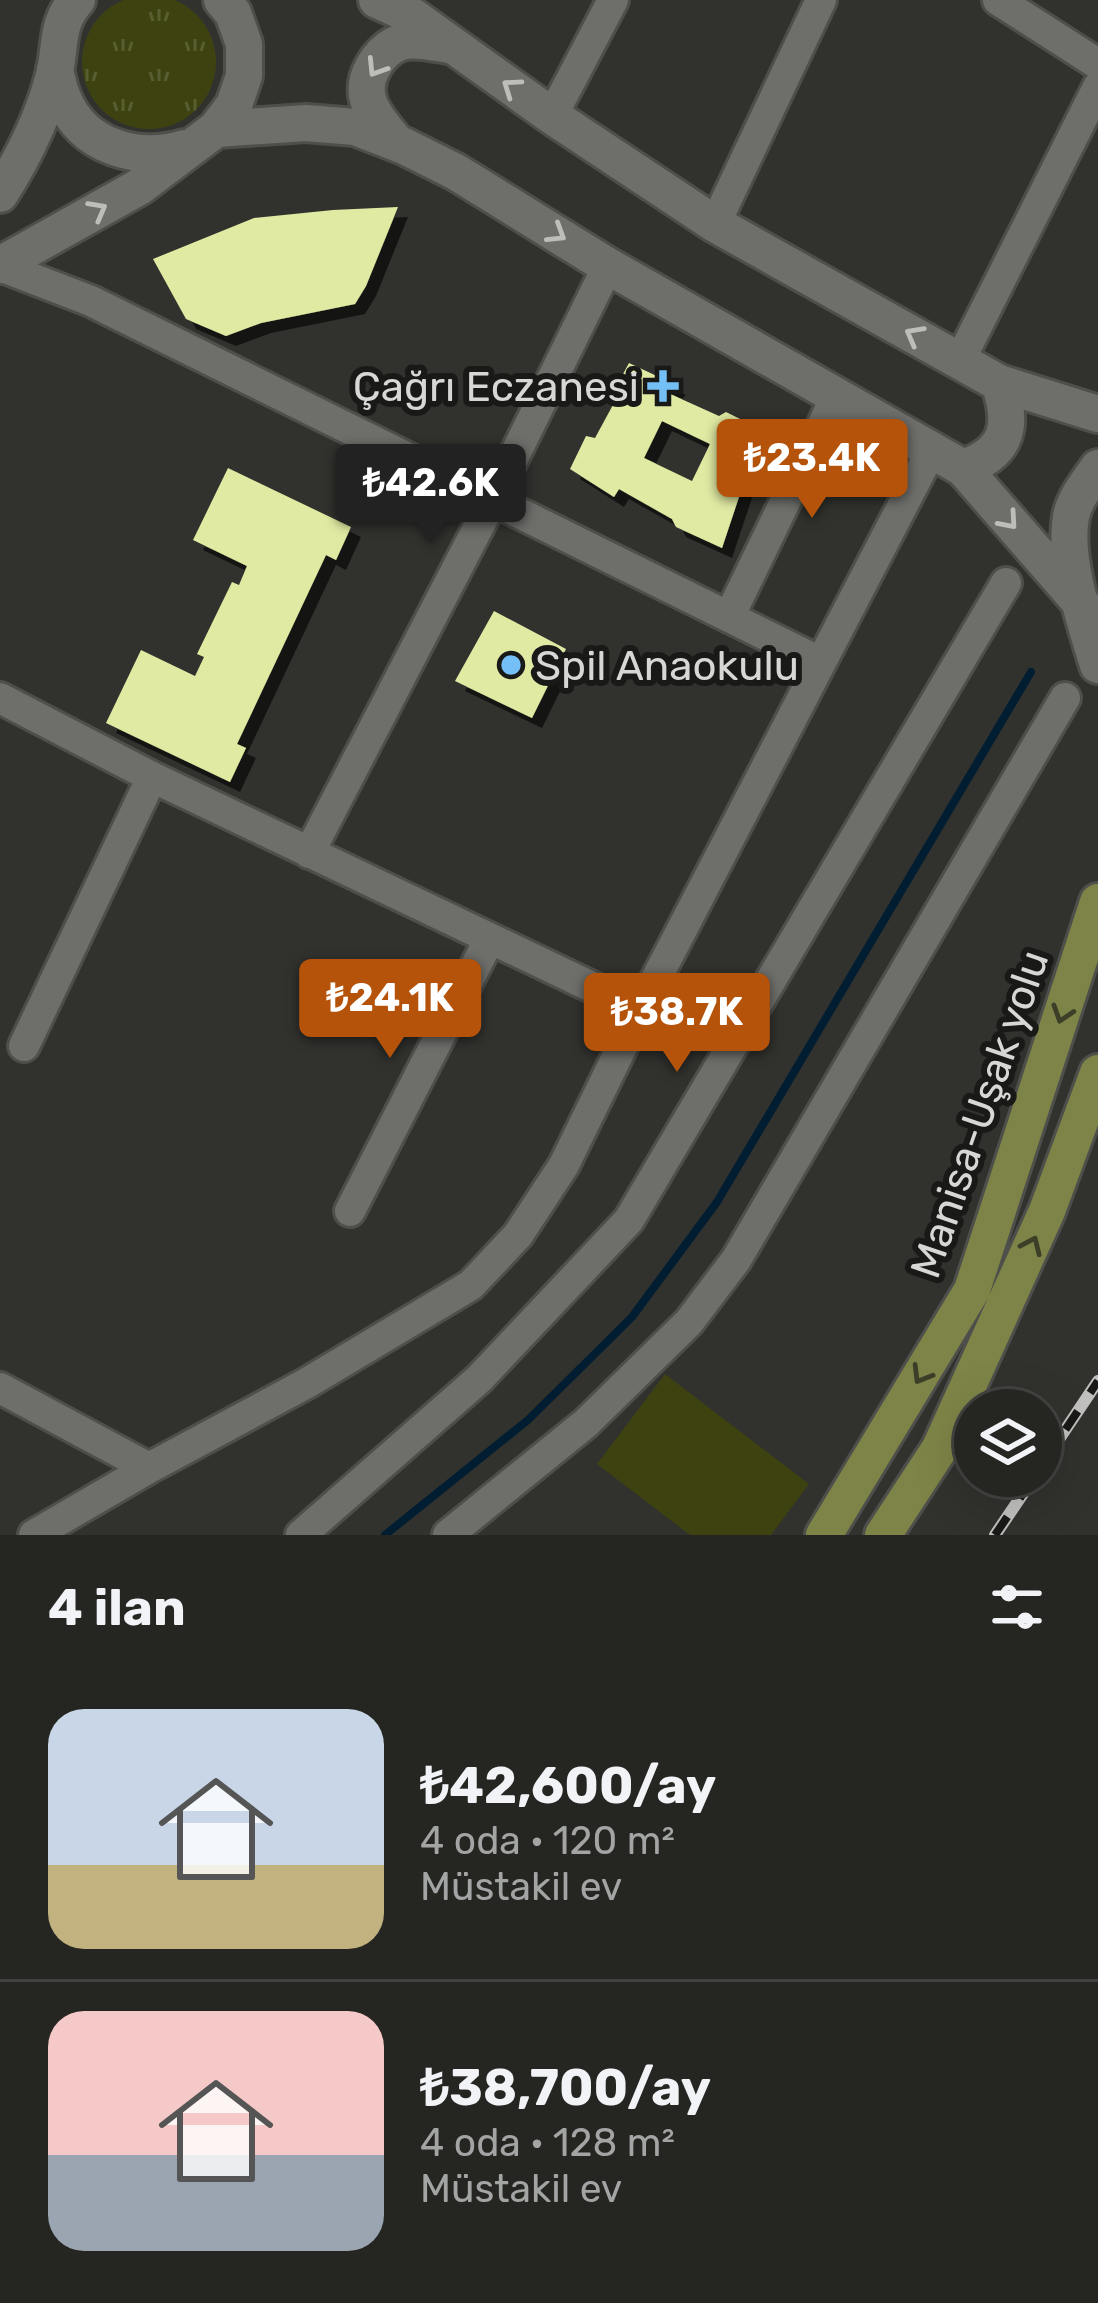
<!DOCTYPE html>
<html lang="tr">
<meta charset="utf-8">
<style>
:root{--surface:#252622;--page:#2d2e2a;--text:#f1f3f6;--muted:#a3a5a5;--line:#424340;--accent:#b45309}
body{margin:0;font-family:Rubik,sans-serif;background:var(--page);color:var(--text);height:100vh;display:flex;flex-direction:column;font-size:45px;white-space:nowrap}
*{box-sizing:border-box;margin:0}
p{font-size:39px;color:var(--muted)}
.icon{flex:none;width:66px;height:66px;fill:none;stroke:currentColor;stroke-width:2;stroke-linecap:round;stroke-linejoin:round}
.map{position:relative;height:1535px;overflow:hidden}
.panel{display:flex;flex-direction:column;background:var(--surface);flex:1}
.panel>*{flex:none}
.fabs{position:absolute;left:954px;top:1389px;display:grid;gap:24px}
.fabs a{display:grid;place-items:center;width:108px;height:108px;border-radius:50%;background:var(--surface);box-shadow:0 12px 48px #0002,0 0 0 3px var(--line);font-size:60px}
.price{position:absolute;translate:-50% -102px;padding:0 27px;border-radius:12px;background:var(--accent);color:#fff;font-size:39px;line-height:78px;filter:drop-shadow(0 3px 6px #0008)}
.price::after{content:'';position:absolute;left:50%;top:72px;width:36px;height:27px;margin-left:-18px;background:inherit;clip-path:polygon(0 0,100% 0,50% 100%)}
.price.current{background:#222;color:#fff}
ul{padding:0;list-style:none}
li{display:flex;align-items:center;gap:36px;height:300px;padding:0 48px}
li+li{border-top:3px solid var(--line)}
li span{display:grid;place-items:center;flex:none;width:336px;height:240px;border-radius:36px;color:#555}
li>.icon{margin-inline-start:auto}
span .icon{width:144px;height:144px;fill:#fffc;stroke-width:1}
li b{font-size:51px}
h2{display:flex;justify-content:space-between;align-items:center;height:144px;padding:0 48px;font-size:51px}
.map>svg:first-child{display:block}
</style>
<div class="map">
<svg width="1098" height="1535" viewBox="0 0 1098 1535">
<defs>
<pattern id="grass-tufts" width="24" height="20" patternUnits="userSpaceOnUse" patternTransform="scale(3)"><rect width="24" height="20" fill="#3d4210"/><path d="M3 7l-1-3M5 7V3M7 7l1-3M15 17l-1-3M17 17v-4M19 17l1-3" fill="none" stroke="#585d32"/></pattern>
<filter id="shadow"><feDropShadow dx="10" dy="10" stdDeviation="0" flood-color="#0009"/></filter>
</defs>
<rect width="100%" height="100%" fill="#31322e"/>
<path fill="url(#grass-tufts)" d="M82 62a67 67 0 1 1 134 0a67 67 0 1 1-134 0Z"/>
<path fill="#3d4210" d="M665,1374L809,1484L771,1535H690L597,1464Z"/>
<g fill="none" stroke-linecap="round" stroke-linejoin="round">
<path stroke="#001d32" stroke-width="8" d="M385,1535L528,1420L632,1317L717,1202L1031,672"/>
</g>
<path fill="#e1eaa3" fill-rule="evenodd" filter="url(#shadow)" d="M398,207L366,286L355,304L261,323L226,336L186,319L153,259L254,218L333,210Z
M629,363L676,385L668,393L719,416L726,412L779,438L742,488L722,548L676,527L672,519L619,489L614,497L570,469L586,436L595,438L614,403L610,398ZM662,421L710,444L692,481L644,458Z
M228,468L351,527L336,560L326,555L237,744L246,748L230,782L106,723L141,650L195,676L204,657L197,654L232,582L239,585L247,566L193,540Z
M494,611L566,649L532,718L455,681Z"/>
<g fill="none" stroke-linecap="round" stroke-linejoin="round">
<g stroke="#4e4f4b" stroke-width="36">
<path id="minor" d="M998,0L1098,64
M552,116L613,0
M715,224L821,0
M0,266L91,301L820,662
M960,360L1098,87
M729,617L836,397
M0,698L152,777L640,1010
M309,853L492,501L608,266
M24,1046L152,777
M350,1211L489,940
M0,1388L149,1468
M34,1535L149,1468L307,1383L471,1285L518,1235L564,1165L640,1010L931,451
M301,1535L479,1379L629,1220L1006,583
M448,1535L586,1423L689,1322L736,1260L1065,698"/>
</g>
<g stroke="#4e4f4b" stroke-width="42">
<path id="tertiary" d="M377,0L412,16L552,116L715,224L999,383L1098,414
M55,69C57,79 59,89 63,98C83,148 138,162 185,148
M216,129L306,123L355,127L404,146L456,172L608,266L963,468L1098,623
M396,142C376,118 356,97 373,67C379,56 389,46 401,42C415,38 434,43 449,45
M0,194C23,158 45,113 55,71C61,44 56,23 77,0
M0,265L139,187L216,129L234,105L244,76V44L233,13L222,0
M963,468C1008,453 1014,425 999,383
M1098,468C1088,483 1074,499 1071,517C1063,559 1086,625 1098,665"/>
</g>
<g stroke="#4e4f4b" stroke-width="42">
<path id="primary" d="M824,1535L972,1290L1098,902
M883,1535L940,1448L1047,1211L1098,1073"/>
</g>
<use href="#minor" stroke="#6e6f6b" stroke-width="30"/>
<use href="#tertiary" stroke="#6e6f6b" stroke-width="36"/>
<use href="#primary" stroke="#7e8447" stroke-width="36"/>
<g stroke="#c0c1be" stroke-width="12">
<path id="rail" d="M1041,1466L1098,1381
M995,1535L1035,1476"/>
</g>
<use href="#rail" stroke="#191918" stroke-width="8" stroke-dasharray="22" stroke-linecap="butt"/>
</g>
<defs><path id="oneway-chevron" d="M-2-3.5L2.5 0L-2 3.5" fill="none" stroke-width="1.6" stroke-linecap="round" stroke-linejoin="round" transform="scale(3)"/></defs>
<g stroke="#bdbeba">
<use href="#oneway-chevron" transform="translate(376 68) rotate(122)"/>
<use href="#oneway-chevron" transform="translate(511 87) rotate(-145)"/>
<use href="#oneway-chevron" transform="translate(98 210) rotate(-29)"/>
<use href="#oneway-chevron" transform="translate(557 234) rotate(32)"/>
<use href="#oneway-chevron" transform="translate(914 335) rotate(-151)"/>
<use href="#oneway-chevron" transform="translate(1009 521) rotate(49)"/>
</g>
<g stroke="#3c3e28">
<use href="#oneway-chevron" transform="translate(1062 1014) rotate(108)"/>
<use href="#oneway-chevron" transform="translate(1032 1245) rotate(-66)"/>
<use href="#oneway-chevron" transform="translate(921 1375) rotate(121)"/>
</g>
<g fill="#74c0f6" stroke="#191918" stroke-width="4.5">
<path d="M657 368h12v12h12v12h-12v12h-12v-12h-12v-12h12z"/>
<circle cx="511" cy="665" r="12"/>
</g>
<g text-anchor="middle" stroke-width="12" stroke-linejoin="round" paint-order="stroke">
<g font-size="42" fill="#d7d8d5" stroke="#191918" text-anchor="end">
<text x="639" y="401">Çağrı Eczanesi</text>
<text x="535" y="680" text-anchor="start">Spil Anaokulu</text>
</g>
<g font-size="42" fill="#d7d8d5" stroke="#191918">
<text transform="translate(979 1114) rotate(-71)" y="15">Manisa-Uşak yolu</text>
</g>
</g>
</svg>
<div class="fabs">
<a><svg class="icon" aria-label="layers" viewBox="0 0 24 24"><path d="M12 4l9 5-9 5-9-5zM3 14l9 5 9-5"/></svg></a>
</div>
<b class="price" style="left:812px;top:521px">₺23.4K</b>
<b class="price current" style="left:431px;top:546px">₺42.6K</b>
<b class="price" style="left:390px;top:1061px">₺24.1K</b>
<b class="price" style="left:677px;top:1075px">₺38.7K</b>
</div>
<section class="panel">
<h2>4 ilan<svg class="icon" aria-label="filters" viewBox="0 0 24 24"><path d="M4 7h16M4 17h16"/><circle cx="9" cy="7" r="2"/><circle cx="15" cy="17" r="2"/></svg></h2>
<ul>
<li><span style="background:linear-gradient(#c9d6e8 65%,#c2b280 0)"><svg class="icon" aria-label="home" viewBox="0 0 24 24"><path d="M3 11l9-7 9 7M6 9v11h12V9"/></svg></span><div><b>₺42,600/ay</b><p>4 oda · 120 m²</p><p>Müstakil ev</p></div></li>
<li><span style="background:linear-gradient(#f6c9c9 60%,#9aa5b1 0)"><svg class="icon" aria-label="home" viewBox="0 0 24 24"><path d="M3 11l9-7 9 7M6 9v11h12V9"/></svg></span><div><b>₺38,700/ay</b><p>4 oda · 128 m²</p><p>Müstakil ev</p></div></li>
</ul>
</section>
